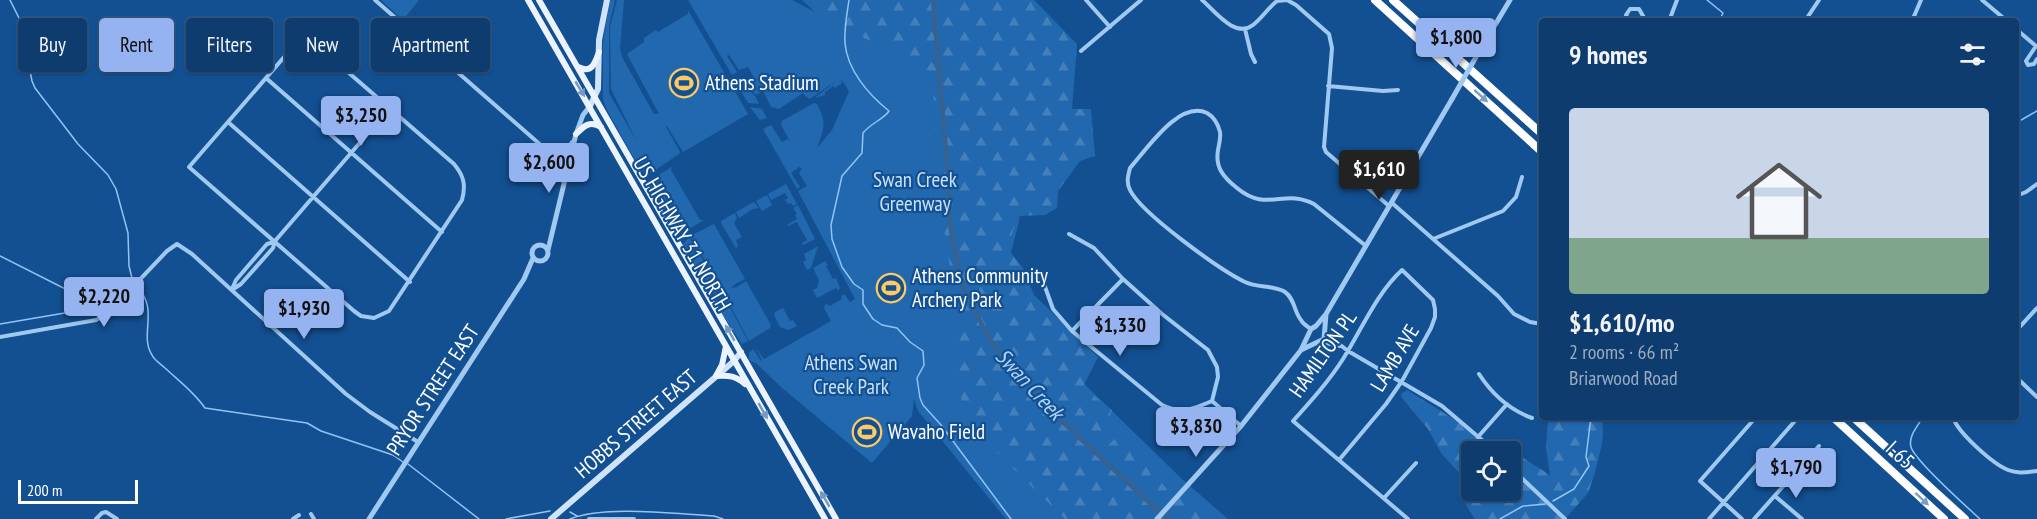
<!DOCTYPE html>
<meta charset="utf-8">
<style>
:root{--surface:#0e3c6e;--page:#1c4776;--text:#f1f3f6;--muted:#9badc2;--line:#2e5681;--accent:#95b2f1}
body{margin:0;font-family:"PT Sans Narrow",sans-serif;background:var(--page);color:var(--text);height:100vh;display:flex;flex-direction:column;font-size:22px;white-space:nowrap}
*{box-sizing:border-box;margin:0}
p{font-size:20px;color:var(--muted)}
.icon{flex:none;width:33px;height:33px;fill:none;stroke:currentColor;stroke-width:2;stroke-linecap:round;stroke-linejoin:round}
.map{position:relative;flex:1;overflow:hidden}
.details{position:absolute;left:1539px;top:18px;width:480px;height:402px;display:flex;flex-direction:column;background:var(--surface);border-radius:6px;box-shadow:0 2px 4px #0004,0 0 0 2px var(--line)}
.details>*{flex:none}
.guide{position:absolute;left:18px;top:18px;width:570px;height:54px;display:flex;gap:12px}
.fabs{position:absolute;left:1461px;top:441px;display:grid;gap:12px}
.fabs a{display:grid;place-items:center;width:60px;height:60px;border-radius:6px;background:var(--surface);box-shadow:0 2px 4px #0004,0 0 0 2px var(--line);font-size:30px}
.scale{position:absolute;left:18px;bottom:15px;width:120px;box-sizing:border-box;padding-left:6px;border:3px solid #fff;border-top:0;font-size:16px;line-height:21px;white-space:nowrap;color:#fff;-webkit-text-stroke:4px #135092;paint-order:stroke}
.price{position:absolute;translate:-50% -51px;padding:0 14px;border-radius:6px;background:var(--accent);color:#111;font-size:20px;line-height:39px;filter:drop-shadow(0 2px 3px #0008)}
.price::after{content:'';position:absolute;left:50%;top:36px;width:18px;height:14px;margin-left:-9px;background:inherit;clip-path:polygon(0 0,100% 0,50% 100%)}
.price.selected{background:#222;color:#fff}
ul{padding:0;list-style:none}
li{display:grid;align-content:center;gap:12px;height:318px;padding:0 30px}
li+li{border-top:2px solid var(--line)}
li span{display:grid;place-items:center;height:186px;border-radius:6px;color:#555}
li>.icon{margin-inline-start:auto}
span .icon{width:108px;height:108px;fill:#fffc;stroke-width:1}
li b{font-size:26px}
h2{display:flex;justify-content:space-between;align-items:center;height:72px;padding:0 30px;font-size:26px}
.chip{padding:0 21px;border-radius:6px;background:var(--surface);box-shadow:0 2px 4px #0004,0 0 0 2px var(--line);font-size:21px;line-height:54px}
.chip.selected{background:var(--accent);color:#111}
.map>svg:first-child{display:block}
</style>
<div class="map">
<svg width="2037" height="519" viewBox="0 0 2037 519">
<defs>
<pattern id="forest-firs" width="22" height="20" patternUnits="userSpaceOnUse" patternTransform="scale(1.5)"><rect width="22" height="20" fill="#2268af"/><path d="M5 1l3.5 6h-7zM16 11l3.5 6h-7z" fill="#437fbb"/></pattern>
</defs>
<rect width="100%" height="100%" fill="#135092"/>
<path fill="#2268af" d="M381,0H419L403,20Z
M610,0H615L609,26V93L637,142L611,89L610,27L617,0H624L620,48L622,57L654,114H659L627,54L644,42V38L656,30L658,32L688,14V10L748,114L683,152L667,126L666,127L680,152L679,154L654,171L643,151L652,172L646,174L641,171L607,110L603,99V42Z
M688,0H792L815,12L802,0H966L1023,150L1019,222L1005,275L1031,332L1181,478L1228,519H1006L918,411L914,399L912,416L872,463L781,387L757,364L749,360V353L753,349L761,361L762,360L755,347L764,359L831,321L824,308L826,304L830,306L842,299L841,296L844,294L850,302L855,299L798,191L807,186L799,173L802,169L799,167L791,173L800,187L797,189L763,129L771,125L782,142L788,139L791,143L781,125L782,121L814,103L817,104C828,124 823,130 817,148L832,130L849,91L841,79L842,83L835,88L833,86L825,92V95L815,98L837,80L810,99L804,95L803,93L779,109L771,107L763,91L756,95L747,86L756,81L748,67L739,70L729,55L727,56L737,72L732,75Z
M746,87L755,96L759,104L748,103L741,91Z
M750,107L762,109L767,118L760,120Z
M672,167L671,170L700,220H704L687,230L657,176Z
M655,177L685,231L681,233L674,230L649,187L650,181Z
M786,184L797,204L793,206L791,203L788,204L785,200L788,198L785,193L771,200L768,194Z
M767,195L772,205L762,211L756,201Z
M754,202L759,208L753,209L739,218L736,212Z
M798,205L815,239L803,245L802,243L807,240L797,222L788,226L787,225L797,219L795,215L797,214L793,208Z
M735,213L737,218L734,223L742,237L736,240L738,246L736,248L721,223V221Z
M714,224L745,279L735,284L731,288L737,287L746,281L771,325L770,328L749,341L713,273L690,236Z
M689,237L713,276L748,341L742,344L719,310L682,246Z
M818,246L811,268L807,270L803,262L806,260L804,254Z
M825,261L828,265L826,266L833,279L836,278L840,288L838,291L836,288L817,298L813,290L817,288L819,280L813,268Z
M783,308L790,321L793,320L797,326L788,330L780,327L774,315L775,312Z"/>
<path fill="url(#forest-firs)" d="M823,0H1034L1077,44L1072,109H1091L1095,156L1080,161L1058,191L1057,208L1045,215L1018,216L1007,248L1023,268L1034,295L1098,357L1083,387L1112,410L1102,438L1106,448L1118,435L1167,489L1157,505H1142L1144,519H1065L964,420L953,332L959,324L941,211L932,73L822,16Z
M1407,390L1463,425L1478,438L1467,459L1471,464L1472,490H1510L1511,461L1517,454L1550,475L1546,448L1548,417H1602L1603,431L1602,444L1594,476L1588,493L1565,519H1475C1464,502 1459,496 1461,475L1441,453L1428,429L1402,398L1401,394Z
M1186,491L1222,519H1161Z"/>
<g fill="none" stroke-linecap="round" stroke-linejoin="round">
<path stroke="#92c4f5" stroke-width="1.5" d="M10,0L20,20L32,81L35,88L78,144L108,175L116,189L128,233L129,266L133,282
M849,0C847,14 844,29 845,43C847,70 869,95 889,111C884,119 871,123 863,133L862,153L842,176L831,225L832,239L842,267L854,284L863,290V304L873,319L882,325L897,328L910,342L923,351L924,365L917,378L920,398L923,405L941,425L1011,519
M1707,0L1723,13L1719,21
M2016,123L2037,111
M0,256L99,306
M138,288C159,310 139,335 152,355C154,360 161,364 165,368C179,381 194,392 205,408L307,423L321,431L393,455L403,462
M0,324L100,307L130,281
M1923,417C1918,426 1908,436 1911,447C1915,461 1967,507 1980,519
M408,464L479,519
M1553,501L1574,489L1589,466L1586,457L1591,417
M570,512L577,516
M506,519L550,511
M570,519C606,505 675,514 714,516L723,519
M1500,519L1523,506L1545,504"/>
<path stroke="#366292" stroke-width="4.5" d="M933,0L947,162L950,225L960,275L965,292L990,340L1016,374L1052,412L1167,519"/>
<path stroke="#a0c9f2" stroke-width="4" d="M375,0L567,168
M1086,0L1110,27
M1202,0C1215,11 1235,39 1253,25C1262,18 1268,8 1277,1L1287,0L1296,5L1329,34L1332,48L1324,147L1326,152L1389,206
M1982,0L2007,21
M1630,21L1626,15L1630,9H1639L1646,21
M1669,21L1677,0
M1805,21L1819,0
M1912,21L1921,0
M1245,29L1251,54L1255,62
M2016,29L2036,46
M304,34L454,164C464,176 466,185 462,200L389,311L374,318L361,316L354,311L189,167Z
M385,42L400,23
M2036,46L2026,61L2028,65L2034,64L2037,59
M1081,51L1141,0
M266,78L442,232
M1328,86L1383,91L1398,90
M228,122L410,282
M2016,196L2026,192L2037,184
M1392,203L1498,296L1514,314L1530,322L1542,324
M1069,234L1094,248L1123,279L1162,314L1208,350L1217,367L1218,377L1212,401
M1433,239L1503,211L1516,197L1522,177
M1044,284L1053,309L1072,331L1162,405C1181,414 1194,409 1212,401
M232,289L236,280L267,244L274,242
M232,290L241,284L273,248L275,241L389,109
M1311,329C1308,327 1303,324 1301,320C1294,312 1295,299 1285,292C1274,285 1258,288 1245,282C1220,270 1141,213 1130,190C1126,182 1128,176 1130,168C1147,149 1179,100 1207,113C1214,117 1218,124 1220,132C1221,138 1219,144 1218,150C1215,167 1223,177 1237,188C1267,213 1284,188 1314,204L1366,246
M1072,331L1123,279
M2016,331L2037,308
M1325,333L1348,351L1442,406L1496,452
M0,337L96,320L109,312L167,251L177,244L192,254L346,394L370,412L418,442
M1321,342L1340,346
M1479,374C1492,394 1510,410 1532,418
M2016,377L2037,397
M1212,401L1241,426
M1953,417C1957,432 1993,464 2008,470C2018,474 2027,472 2037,471
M1478,437L1507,404
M1339,460L1386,404L1402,381L1431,328L1435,317V309L1433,300L1402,270C1376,294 1362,329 1343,359C1329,381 1311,401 1293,421L1408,519
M1510,467L1565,519
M1775,496L1802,519
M1384,498L1416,463
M311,514L314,519
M96,519L102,513L106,512L117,519
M293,519L299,515
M589,519H634
M1709,519L1794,422
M1742,519L1700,481L1756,417
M1754,519L1819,446"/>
<path stroke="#a0c9f2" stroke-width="5" d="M1480,50L1510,0
M550,154L563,155L572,143
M532 253a8 8 0 1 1 16 0a8 8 0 1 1-16 0Z
M548,250L576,134L583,115L590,106
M1301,350L1324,339L1326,314
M369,519L524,279L533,258
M1157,519L1241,426L1301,350L1311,329L1316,326L1326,314L1452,99"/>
<path stroke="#cfe4fc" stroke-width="6" d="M590,106L598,89L599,40L607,0
M551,519L734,361L741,352"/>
<path stroke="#ebf3ff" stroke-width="6" d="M528,0L825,519
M539,0L836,519
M578,67C592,74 595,63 599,52
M576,134C584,126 590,120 601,127
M716,376C729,375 736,376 745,384
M716,376L722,365L726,346"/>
<path stroke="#fff" stroke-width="8" d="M1375,0L1542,152
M1393,0L1542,134
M1833,417L1944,519
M1853,417L1965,519"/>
<path stroke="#a0c9f2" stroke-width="5" d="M1452,99L1480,50"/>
</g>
<defs><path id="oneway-solid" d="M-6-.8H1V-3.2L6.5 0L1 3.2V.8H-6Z" transform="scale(1.5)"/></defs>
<g fill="#7499c3">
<use href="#oneway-solid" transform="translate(580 89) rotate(59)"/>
<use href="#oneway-solid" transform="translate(730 333) rotate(-120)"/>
<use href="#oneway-solid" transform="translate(763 411) rotate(60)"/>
<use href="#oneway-solid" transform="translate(825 499) rotate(-120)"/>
</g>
<g fill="#7d9fc3">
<use href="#oneway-solid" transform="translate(1481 96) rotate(42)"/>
<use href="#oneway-solid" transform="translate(1922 499) rotate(43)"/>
</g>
<defs>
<g id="stadium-ring" transform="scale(1.5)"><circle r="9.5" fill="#135092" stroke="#ffca61" stroke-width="1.5"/><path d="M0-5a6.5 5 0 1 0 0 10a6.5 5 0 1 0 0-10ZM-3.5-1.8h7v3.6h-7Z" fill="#ffca61"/></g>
</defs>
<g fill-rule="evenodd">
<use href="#stadium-ring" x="684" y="83"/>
<use href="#stadium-ring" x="891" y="288"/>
<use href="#stadium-ring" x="867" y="432"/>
</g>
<g text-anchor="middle" stroke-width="4.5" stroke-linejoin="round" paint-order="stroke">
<g font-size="21" fill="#fff" stroke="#135092" text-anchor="start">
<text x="705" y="90">Athens Stadium</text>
<text x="912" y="283">Athens Community<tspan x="912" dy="24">Archery Park</tspan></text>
<text x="888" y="439">Wavaho Field</text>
</g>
<g font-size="21" fill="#c7e2fd" stroke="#135092">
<text x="915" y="187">Swan Creek<tspan x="915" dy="24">Greenway</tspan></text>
<text x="851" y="370">Athens Swan<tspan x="851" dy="24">Creek Park</tspan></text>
</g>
<g font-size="21" fill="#fff" stroke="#135092">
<text transform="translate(682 234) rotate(60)" y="7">US HIGHWAY 31 NORTH</text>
<text transform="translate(1323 354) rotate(-55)" y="7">HAMILTON PL</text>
<text transform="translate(1395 358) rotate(-59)" y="7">LAMB AVE</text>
<text transform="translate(433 390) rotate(-57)" y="7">PRYOR STREET EAST</text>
<text transform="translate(636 424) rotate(-41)" y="7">HOBBS STREET EAST</text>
<text transform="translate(1900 455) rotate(43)" y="7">I-65</text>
</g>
<g font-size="22" font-style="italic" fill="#acd3f9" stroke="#135092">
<text transform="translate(1030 384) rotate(47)" y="8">Swan Creek</text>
</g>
</g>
</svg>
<div class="fabs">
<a><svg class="icon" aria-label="locate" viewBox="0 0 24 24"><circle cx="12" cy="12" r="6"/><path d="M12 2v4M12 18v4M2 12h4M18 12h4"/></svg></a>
</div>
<div class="scale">200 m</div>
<b class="price" style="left:1456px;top:69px">$1,800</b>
<b class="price" style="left:361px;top:147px">$3,250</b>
<b class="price" style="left:549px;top:194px">$2,600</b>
<b class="price selected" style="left:1379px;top:201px">$1,610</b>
<b class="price" style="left:104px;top:328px">$2,220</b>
<b class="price" style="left:304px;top:340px">$1,930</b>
<b class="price" style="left:1120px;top:357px">$1,330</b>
<b class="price" style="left:1196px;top:458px">$3,830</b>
<b class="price" style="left:1796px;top:499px">$1,790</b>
<div class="guide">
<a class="chip">Buy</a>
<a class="chip selected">Rent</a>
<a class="chip">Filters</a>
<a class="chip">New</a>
<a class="chip">Apartment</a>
</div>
<section class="details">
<h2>9 homes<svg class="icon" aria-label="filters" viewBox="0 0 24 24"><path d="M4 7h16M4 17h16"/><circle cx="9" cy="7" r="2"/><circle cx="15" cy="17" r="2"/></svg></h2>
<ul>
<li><span style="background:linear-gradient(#c9d6e8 70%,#7fa58c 0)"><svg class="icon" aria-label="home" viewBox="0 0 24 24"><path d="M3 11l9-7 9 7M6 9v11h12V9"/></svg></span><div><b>$1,610/mo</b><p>2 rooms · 66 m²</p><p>Briarwood Road</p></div></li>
</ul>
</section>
</div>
